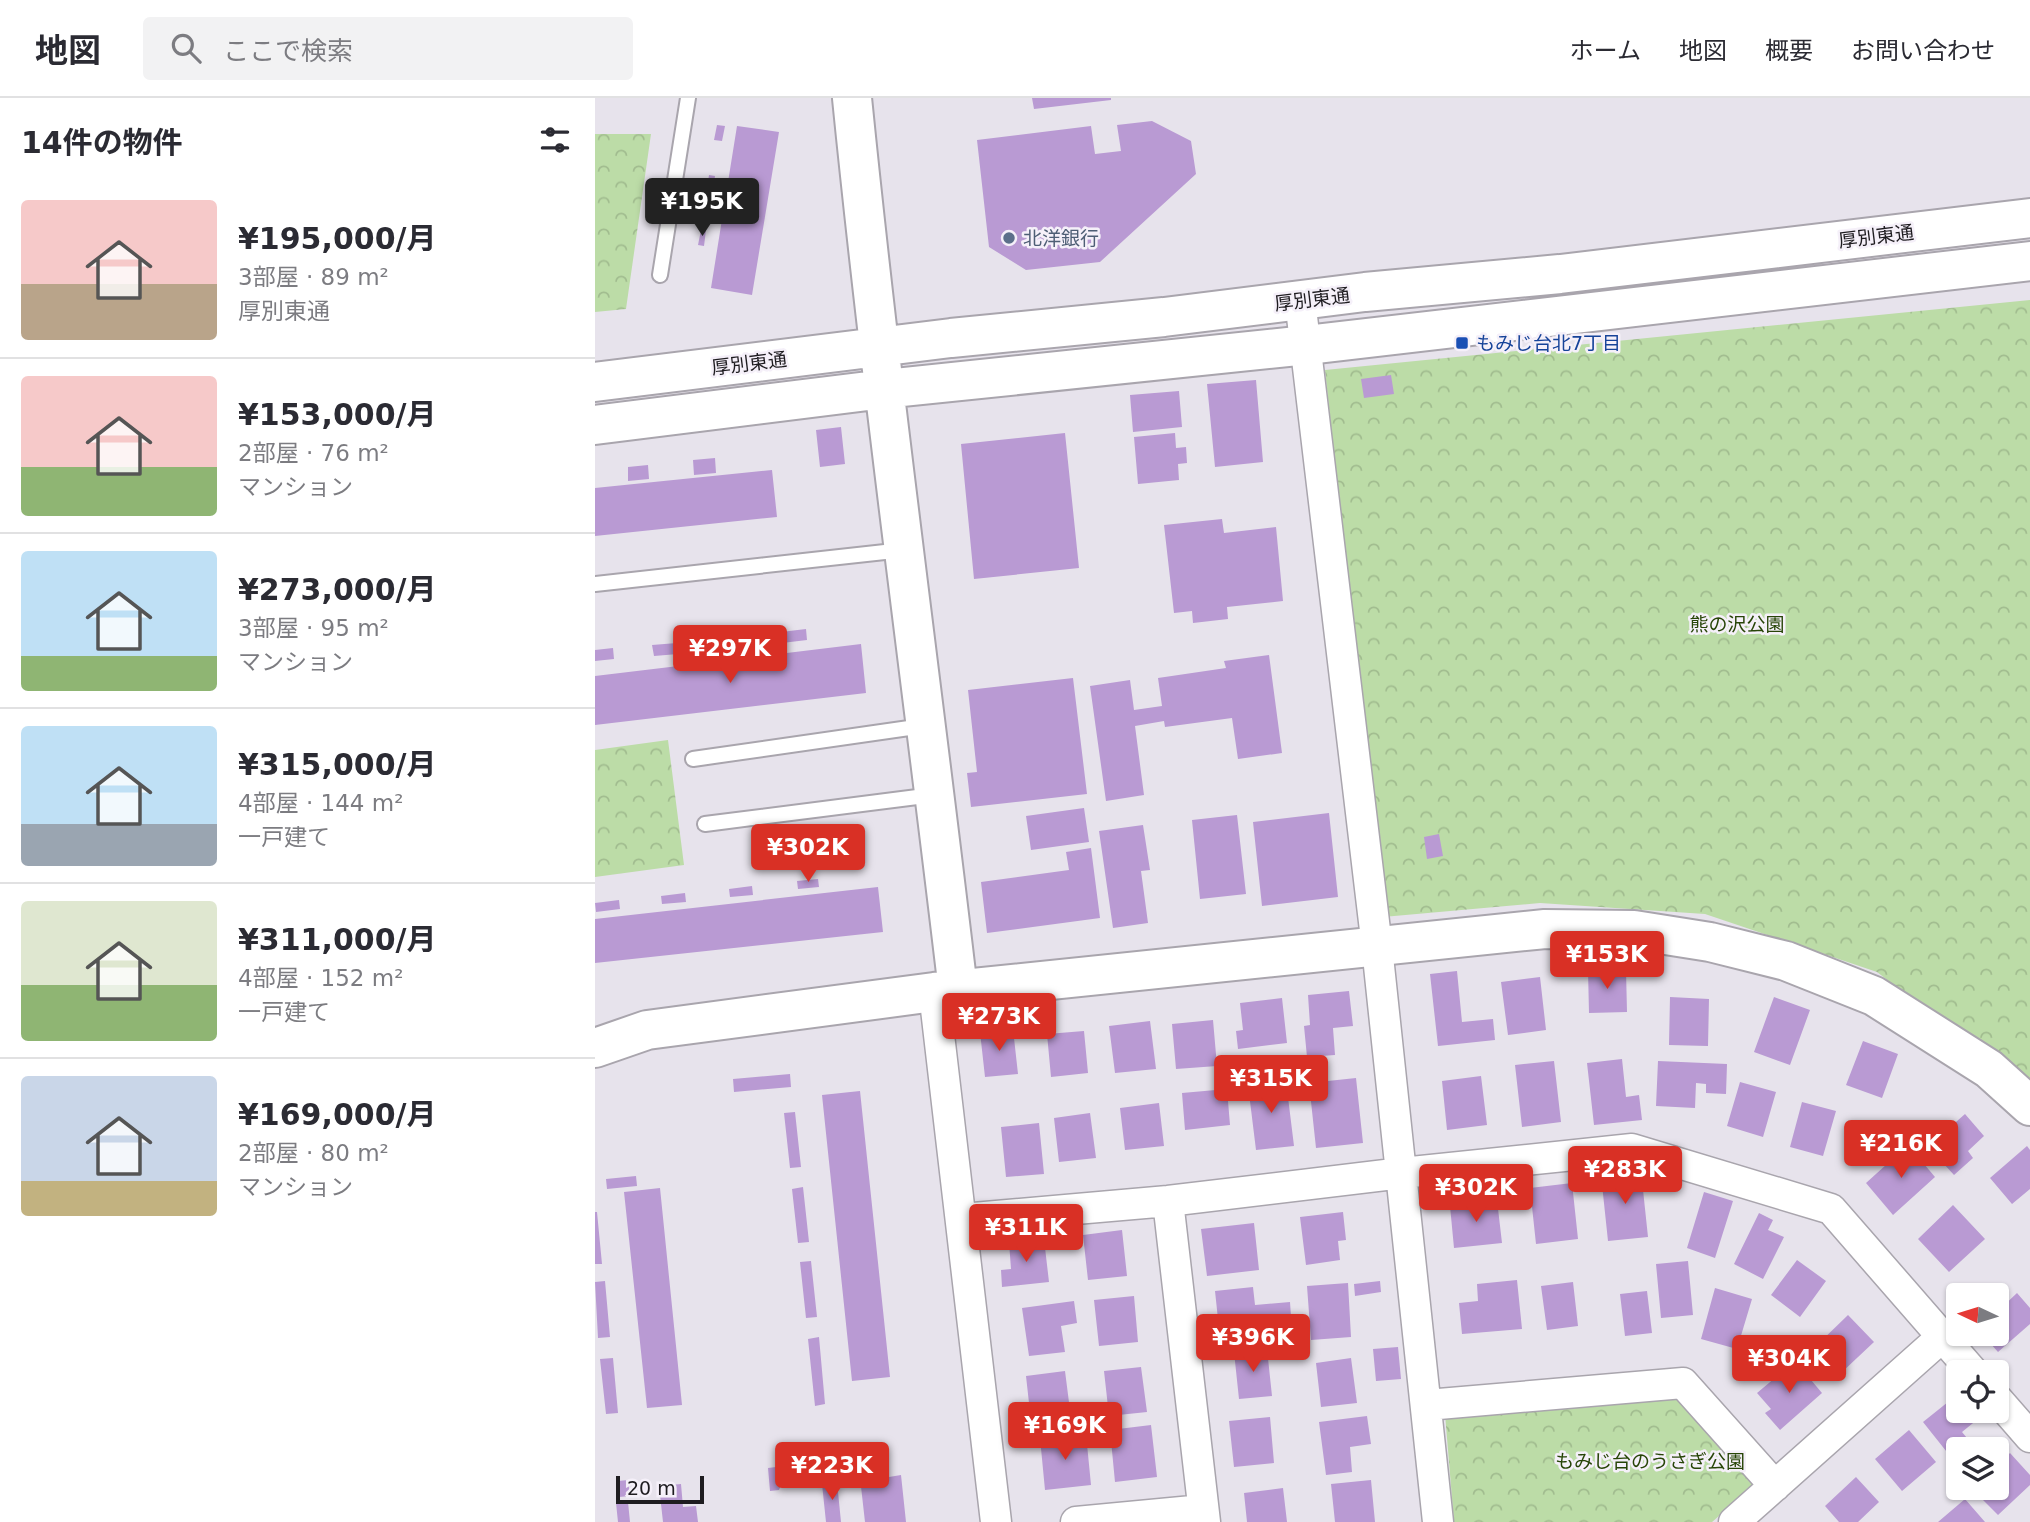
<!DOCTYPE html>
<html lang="ja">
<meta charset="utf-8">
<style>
:root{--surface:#fff;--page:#f2f2f3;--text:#2b2b33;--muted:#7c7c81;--line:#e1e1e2;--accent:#d93025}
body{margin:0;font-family:"DejaVu Sans","Noto Sans JP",sans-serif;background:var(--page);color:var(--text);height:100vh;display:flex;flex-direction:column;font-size:26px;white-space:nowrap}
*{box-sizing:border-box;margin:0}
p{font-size:23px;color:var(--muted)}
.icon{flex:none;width:38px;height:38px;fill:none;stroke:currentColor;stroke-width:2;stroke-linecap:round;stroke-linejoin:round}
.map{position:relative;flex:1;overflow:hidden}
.sheet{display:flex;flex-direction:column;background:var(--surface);width:595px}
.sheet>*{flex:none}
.needle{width:46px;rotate:274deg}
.controls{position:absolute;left:1351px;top:1185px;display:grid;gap:14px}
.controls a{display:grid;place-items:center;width:63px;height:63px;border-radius:7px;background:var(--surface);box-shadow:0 2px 5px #0004;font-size:35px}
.scale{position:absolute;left:21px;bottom:18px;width:88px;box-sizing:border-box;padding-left:7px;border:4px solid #1e1c20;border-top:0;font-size:19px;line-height:24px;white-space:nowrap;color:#1e1c20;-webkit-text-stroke:5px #f5f0f9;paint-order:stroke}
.price{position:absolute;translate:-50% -60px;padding:0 16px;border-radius:7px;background:var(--accent);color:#fff;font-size:23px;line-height:46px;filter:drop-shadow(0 2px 4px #0008)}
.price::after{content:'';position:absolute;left:50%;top:42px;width:21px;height:16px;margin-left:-10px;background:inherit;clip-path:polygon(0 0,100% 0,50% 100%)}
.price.current{background:#222;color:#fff}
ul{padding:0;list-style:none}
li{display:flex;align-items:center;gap:21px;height:175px;padding:0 21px}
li+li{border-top:2px solid var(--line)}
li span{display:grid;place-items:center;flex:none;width:196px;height:140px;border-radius:7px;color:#555}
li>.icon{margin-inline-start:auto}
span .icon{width:84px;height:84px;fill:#fffc;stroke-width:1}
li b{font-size:30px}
h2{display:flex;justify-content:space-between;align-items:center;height:84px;padding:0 21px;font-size:30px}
header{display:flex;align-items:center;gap:42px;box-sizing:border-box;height:98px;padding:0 35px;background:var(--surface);border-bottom:2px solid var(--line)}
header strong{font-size:33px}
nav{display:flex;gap:38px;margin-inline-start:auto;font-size:24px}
.search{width:490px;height:63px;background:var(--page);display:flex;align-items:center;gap:18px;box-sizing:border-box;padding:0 24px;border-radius:7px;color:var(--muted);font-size:26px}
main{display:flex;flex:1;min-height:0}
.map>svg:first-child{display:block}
</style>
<header>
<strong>地図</strong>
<div class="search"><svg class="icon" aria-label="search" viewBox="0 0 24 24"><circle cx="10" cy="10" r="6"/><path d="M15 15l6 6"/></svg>ここで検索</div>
<nav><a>ホーム</a><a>地図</a><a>概要</a><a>お問い合わせ</a></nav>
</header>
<main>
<section class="sheet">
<h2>14件の物件<svg class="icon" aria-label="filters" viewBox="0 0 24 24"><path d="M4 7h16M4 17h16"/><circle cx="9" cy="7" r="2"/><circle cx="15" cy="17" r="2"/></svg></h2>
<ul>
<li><span style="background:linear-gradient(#f6c9c9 60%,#b9a48a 0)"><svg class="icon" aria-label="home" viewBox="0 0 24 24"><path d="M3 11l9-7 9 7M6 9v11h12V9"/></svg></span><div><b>¥195,000/月</b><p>3部屋 · 89 m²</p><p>厚別東通</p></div></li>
<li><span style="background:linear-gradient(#f6c9c9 65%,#8fb573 0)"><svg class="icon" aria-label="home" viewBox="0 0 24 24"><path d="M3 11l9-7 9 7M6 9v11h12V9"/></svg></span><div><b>¥153,000/月</b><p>2部屋 · 76 m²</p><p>マンション</p></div></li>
<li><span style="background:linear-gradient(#bfe0f5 75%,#8fb573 0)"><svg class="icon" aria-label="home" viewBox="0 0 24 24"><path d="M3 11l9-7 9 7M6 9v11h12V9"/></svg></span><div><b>¥273,000/月</b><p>3部屋 · 95 m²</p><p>マンション</p></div></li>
<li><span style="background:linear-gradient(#bfe0f5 70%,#9aa5b1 0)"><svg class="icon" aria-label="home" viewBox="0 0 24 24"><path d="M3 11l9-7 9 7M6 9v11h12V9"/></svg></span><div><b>¥315,000/月</b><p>4部屋 · 144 m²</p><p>一戸建て</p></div></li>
<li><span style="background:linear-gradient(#dfe7d0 60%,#8fb573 0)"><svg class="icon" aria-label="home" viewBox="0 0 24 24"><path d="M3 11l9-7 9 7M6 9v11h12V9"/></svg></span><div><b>¥311,000/月</b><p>4部屋 · 152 m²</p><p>一戸建て</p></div></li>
<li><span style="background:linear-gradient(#c9d6e8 75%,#c2b280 0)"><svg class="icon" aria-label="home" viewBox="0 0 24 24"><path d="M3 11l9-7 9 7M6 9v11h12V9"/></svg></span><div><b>¥169,000/月</b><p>2部屋 · 80 m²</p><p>マンション</p></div></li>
</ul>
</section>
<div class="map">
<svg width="1435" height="1424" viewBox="0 0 1435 1424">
<defs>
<pattern id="park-crowns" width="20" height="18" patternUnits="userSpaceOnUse" patternTransform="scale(1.75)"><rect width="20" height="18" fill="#bcdca7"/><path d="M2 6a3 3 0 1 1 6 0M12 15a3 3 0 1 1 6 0" fill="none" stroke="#a1bc8f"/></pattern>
</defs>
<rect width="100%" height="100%" fill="#e7e3ec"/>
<path fill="url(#park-crowns)" d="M0,36H56L31,211L0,214Z
M1435,202V992L1282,874L1110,816L945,805L788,819L730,272Z
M73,642L89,767L0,779V652Z
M1083,1300L1161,1386L1117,1424H859L850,1316Z"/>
<path fill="#b99ad3" d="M437,0H516V2L439,11Z
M557,23L596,43L601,76L505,164L431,172L394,149L382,42L496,28L500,56L526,53L522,27Z
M122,27L130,28L127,43L119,42Z
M142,28L184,34L157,197L116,190Z
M114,77L120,78L117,98L111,97Z
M106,132H111L109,148L103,147Z
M796,277L799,296L769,300L766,281Z
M661,282L668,364L620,369L612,286Z
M584,293L587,329L538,334L535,297Z
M246,329L250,366L225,369L221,332Z
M470,335L484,470L379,481L366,346Z
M580,335L581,350L591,349L592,365L583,366L584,382L543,386L539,339Z
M120,360L121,375L99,377L98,362Z
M53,367L54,381L33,383V369Z
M177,372L182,419L0,438V390Z
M627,421L629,435L681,429L688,503L632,509L633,521L598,525L597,513L579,515L569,427Z
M211,531L212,542L187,545L186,534Z
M148,538L149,549L124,552L123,541Z
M82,545L83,556L59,558L57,547Z
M266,546L271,595L0,627V578Z
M18,550L19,561L0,563V552Z
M674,557L687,655L643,661L637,620L570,629L569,623L540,628L549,697L511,703L495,588L535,582L539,612L567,608L563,580L631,570L629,563Z
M478,580L492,696L376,709L372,675L382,674L373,592Z
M489,710L494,744L436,752L431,718Z
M734,715L743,799L667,808L658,724Z
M642,717L651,796L605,801L597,722Z
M548,727L555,772L546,773L553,825L518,830L504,733Z
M844,736L848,758L832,761L829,739Z
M496,750L505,820L392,835L386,784L474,772L471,754Z
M223,781L224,789L203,791L202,783Z
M157,788L158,797L135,799L134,791Z
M283,789L288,834L0,865V821Z
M90,795L91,804L67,806L66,798Z
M24,802L25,811L1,814L0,805Z
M993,872H1031L1032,914L994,915Z
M862,873L867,924L898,921L900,942L843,948L835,876Z
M945,879L951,932L913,937L906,884Z
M754,893L758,928L738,930L740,957L712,959L709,928L715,927L713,897Z
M1075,899L1114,901L1113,948L1074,947Z
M1179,899L1215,912L1195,967L1159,954Z
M687,900L692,945L643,951L641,933L648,932L645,905Z
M618,922L622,968L581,971L577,926Z
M555,923L561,971L520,975L514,928Z
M418,931L423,976L390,979L385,934Z
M489,933L493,975L456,979L452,936Z
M1268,943L1303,956L1287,1000L1251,987Z
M1027,961L1031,999L1044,997L1047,1022L999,1027L992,965Z
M959,963L966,1024L927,1029L920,967Z
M1063,963L1132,966L1131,996L1111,995V986L1101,985L1100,1010L1061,1008Z
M195,976L196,989L139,994L138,981Z
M886,978L892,1027L852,1032L847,983Z
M761,980L768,1045L721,1050L714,985Z
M691,983L699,1048L661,1052L653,987Z
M1145,984L1181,994L1168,1039L1132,1028Z
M632,991L635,1027L590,1032L587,995Z
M265,993L295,1279L257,1283L227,997Z
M1207,1004L1241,1013L1228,1058L1195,1049Z
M564,1005L569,1048L530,1052L525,1010Z
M200,1014L206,1069L195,1070L189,1015Z
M495,1015L501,1060L464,1064L459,1020Z
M1370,1016L1389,1038L1373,1053L1378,1060L1359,1077L1325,1040L1345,1022L1353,1031Z
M444,1025L449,1076L411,1079L406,1029Z
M1313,1047L1340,1079L1298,1117L1271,1085Z
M1432,1048L1435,1052V1091L1417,1106L1395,1080Z
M1046,1073L1053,1139L1013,1143L1006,1077Z
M41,1078L42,1088L12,1091L11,1081Z
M977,1085L983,1141L941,1146L935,1090Z
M208,1089L214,1144L203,1145L197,1091Z
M65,1090L87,1307L52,1310L29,1094Z
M1109,1094L1138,1103L1120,1160L1092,1150Z
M902,1102L907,1145L859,1150L855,1108Z
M1358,1107L1390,1141L1354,1174L1323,1141Z
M0,1114H2L7,1166H0Z
M748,1114L751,1142L743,1143L745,1162L711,1167L705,1119Z
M1164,1115L1178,1122L1173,1132L1189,1139L1168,1181L1139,1166Z
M659,1125L664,1172L612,1178L606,1131Z
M527,1132L532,1178L493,1182L488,1137Z
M449,1141L454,1184L407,1189L406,1172L416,1171L414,1144Z
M1202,1162L1231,1183L1205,1219L1176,1197Z
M216,1163L222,1219L211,1220L205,1164Z
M1093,1163L1098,1217L1066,1220L1061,1166Z
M922,1182L927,1231L867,1236L864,1205L883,1203L882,1186Z
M10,1183L15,1239L3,1240L0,1184Z
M785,1183L786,1194L760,1198L759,1186Z
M978,1184L983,1228L952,1232L946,1188Z
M753,1185L756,1239L716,1242L712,1188Z
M658,1189L660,1207L695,1204L697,1234L625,1240L620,1193Z
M1120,1190L1157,1201L1142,1251L1106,1241Z
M1052,1193L1057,1235L1030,1238L1025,1196Z
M1422,1195L1435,1210V1226L1403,1254L1387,1236H1402V1214Z
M539,1198L543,1244L504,1248L499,1202Z
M479,1203L482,1225L466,1228L470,1254L434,1258L427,1210Z
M1253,1217L1279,1244L1246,1275L1220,1249Z
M224,1239L230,1306L220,1308L213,1241Z
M803,1249L806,1281L781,1283L778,1251Z
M672,1251L677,1298L644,1301L639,1254Z
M18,1260L23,1315L11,1316L5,1261Z
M756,1260L762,1305L726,1309L721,1265Z
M1200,1263L1227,1295L1185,1332L1170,1315L1176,1311L1162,1295Z
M546,1269L552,1314L514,1318L509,1273Z
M470,1273L477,1328L437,1332L431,1278Z
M1363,1296V1312H1376L1383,1321L1367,1334L1381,1351H1363V1368L1328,1324Z
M772,1318L776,1346L755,1349L757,1374L731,1377L724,1324Z
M675,1319L679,1365L639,1369L634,1323Z
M556,1327L562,1379L520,1384L515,1332Z
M1314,1332L1341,1364L1307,1393L1280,1361Z
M491,1336L496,1387L450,1392L445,1340Z
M1415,1355L1435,1377V1387L1403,1417L1376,1390H1402V1368Z
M292,1359L294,1379L306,1377L311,1424H270L263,1362Z
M227,1365H236L237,1377L228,1379Z
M189,1368L191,1374L184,1392L175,1393L173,1370Z
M1261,1379L1284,1404L1263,1424H1244L1230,1408Z
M33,1382L35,1398L24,1399L23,1383Z
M776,1382L780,1424H740L736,1386Z
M242,1384L246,1424H231L227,1386Z
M86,1386L88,1409L101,1408L103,1424H68L64,1388Z
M688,1390L692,1424H652L649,1395Z
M1370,1401L1390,1424H1343Z
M33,1404L35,1424H23L21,1405Z"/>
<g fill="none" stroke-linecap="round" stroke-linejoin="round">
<g stroke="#a9a5ad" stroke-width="18">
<path id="lane" d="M65,177L93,0
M0,486L308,452
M98,661L328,628
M110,726L338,697"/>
</g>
<g stroke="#a9a5ad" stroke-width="33">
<path id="street" d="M705,202L782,849L843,1424
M339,894L401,1424
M573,1103L610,1424
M367,1121L573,1103L807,1075L1037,1051L1236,1111L1378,1274
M1402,1301L1435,1339
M832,1307L1088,1285L1180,1388
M481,1424L608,1412
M1139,1424L1347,1239"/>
</g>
<g stroke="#a9a5ad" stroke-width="42">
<path id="secondary" d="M257,0C287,298 328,594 363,892
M0,284L356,240L569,219L770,194L965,176L1435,120
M0,327L289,291L712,247L1435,163
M0,950L52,932L339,894L950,831L1039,832L1115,844L1191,863L1279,898L1394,971L1435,1008"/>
</g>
<use href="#lane" stroke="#fff" stroke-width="14"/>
<use href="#street" stroke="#fff" stroke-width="30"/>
<use href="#secondary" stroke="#fff" stroke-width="38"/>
</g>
<circle fill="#5c6f8a" stroke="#f5f0f9" stroke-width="2.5" cx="414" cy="140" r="7"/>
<rect fill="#1a4fb4" stroke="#f5f0f9" stroke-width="2.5" x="860" y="238" width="14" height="14" rx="3.5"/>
<g text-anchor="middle" stroke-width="5" stroke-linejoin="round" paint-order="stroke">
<g font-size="19" fill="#1e1c20" stroke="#f5f0f9">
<text transform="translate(1281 138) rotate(-7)" y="7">厚別東通</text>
<text transform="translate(717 201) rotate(-7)" y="7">厚別東通</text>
<text transform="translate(154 265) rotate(-7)" y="7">厚別東通</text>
</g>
<g font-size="19" fill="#4e5e75" stroke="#f5f0f9" text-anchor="start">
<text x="428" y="147">北洋銀行</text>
</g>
<g font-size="19" fill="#164399" stroke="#f5f0f9" text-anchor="start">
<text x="881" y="252">もみじ台北7丁目</text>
</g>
<g font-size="19" fill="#274507" stroke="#f5f0f9">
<text x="1142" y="533">熊の沢公園</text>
<text x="1055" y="1370">もみじ台のうさぎ公園</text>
</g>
</g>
</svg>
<div class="controls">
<a><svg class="needle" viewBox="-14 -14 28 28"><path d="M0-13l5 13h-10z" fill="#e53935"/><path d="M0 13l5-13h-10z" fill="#7c7c81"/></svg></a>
<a><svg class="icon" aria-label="locate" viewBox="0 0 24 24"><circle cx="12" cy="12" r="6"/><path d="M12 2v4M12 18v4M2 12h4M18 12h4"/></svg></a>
<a><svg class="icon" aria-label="layers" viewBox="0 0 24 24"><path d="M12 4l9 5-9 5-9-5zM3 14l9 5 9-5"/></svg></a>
</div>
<div class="scale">20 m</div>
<b class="price current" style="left:107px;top:140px">¥195K</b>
<b class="price" style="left:135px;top:587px">¥297K</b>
<b class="price" style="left:213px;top:786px">¥302K</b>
<b class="price" style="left:1012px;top:893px">¥153K</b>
<b class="price" style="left:404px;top:955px">¥273K</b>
<b class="price" style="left:676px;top:1017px">¥315K</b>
<b class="price" style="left:1306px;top:1082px">¥216K</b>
<b class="price" style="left:1030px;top:1108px">¥283K</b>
<b class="price" style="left:881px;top:1126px">¥302K</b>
<b class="price" style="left:431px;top:1166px">¥311K</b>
<b class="price" style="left:658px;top:1276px">¥396K</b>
<b class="price" style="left:1194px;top:1297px">¥304K</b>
<b class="price" style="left:470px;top:1364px">¥169K</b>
<b class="price" style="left:237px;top:1404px">¥223K</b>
</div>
</main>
